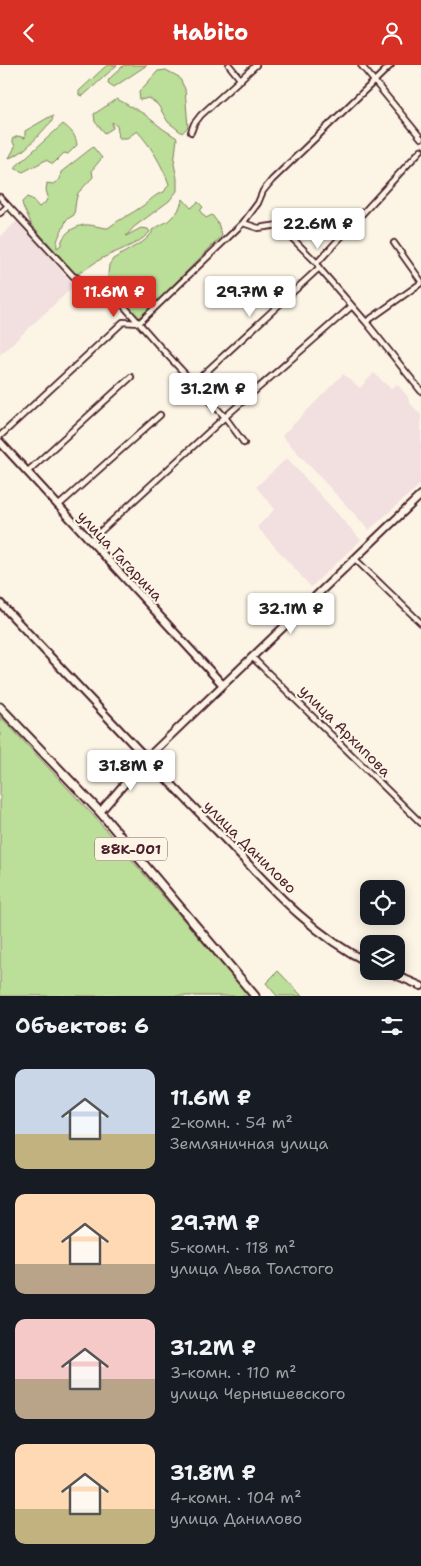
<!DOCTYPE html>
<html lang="ru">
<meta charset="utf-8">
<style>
:root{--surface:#171b24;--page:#20242c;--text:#f1f3f6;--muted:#9ea1a6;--accent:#d93025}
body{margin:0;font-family:"Shantell Sans",sans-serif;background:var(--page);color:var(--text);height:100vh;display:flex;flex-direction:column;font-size:19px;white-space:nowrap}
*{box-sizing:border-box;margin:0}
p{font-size:16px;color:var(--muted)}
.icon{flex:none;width:28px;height:28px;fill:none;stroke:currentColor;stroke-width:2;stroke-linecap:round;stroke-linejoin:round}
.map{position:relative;height:931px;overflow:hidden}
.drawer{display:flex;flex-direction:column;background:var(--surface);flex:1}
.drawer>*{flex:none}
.fabs{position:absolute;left:360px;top:815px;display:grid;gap:10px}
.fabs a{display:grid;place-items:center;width:45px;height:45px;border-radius:10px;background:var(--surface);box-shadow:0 2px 12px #0003;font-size:25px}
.price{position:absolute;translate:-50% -42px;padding:0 11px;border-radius:5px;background:#fff;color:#222;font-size:16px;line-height:32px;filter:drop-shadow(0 1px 2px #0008)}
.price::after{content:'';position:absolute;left:50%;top:30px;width:15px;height:11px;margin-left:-8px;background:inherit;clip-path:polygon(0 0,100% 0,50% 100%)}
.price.on{background:var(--accent);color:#fff}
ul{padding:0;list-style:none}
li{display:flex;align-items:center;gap:15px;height:125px;padding:0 15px}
li span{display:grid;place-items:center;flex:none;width:140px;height:100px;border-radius:10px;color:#555}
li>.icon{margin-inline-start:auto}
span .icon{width:60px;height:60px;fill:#fffc;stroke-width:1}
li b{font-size:21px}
h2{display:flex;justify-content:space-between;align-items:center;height:60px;padding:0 15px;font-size:21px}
header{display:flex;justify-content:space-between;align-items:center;height:65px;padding:0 15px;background:var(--accent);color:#fff;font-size:22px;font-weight:700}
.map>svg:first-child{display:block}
</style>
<header><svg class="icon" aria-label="back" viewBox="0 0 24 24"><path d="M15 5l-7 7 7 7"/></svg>Habito<svg class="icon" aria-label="person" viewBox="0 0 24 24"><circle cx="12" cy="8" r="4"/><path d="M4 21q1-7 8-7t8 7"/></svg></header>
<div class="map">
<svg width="421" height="931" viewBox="0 0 421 931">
<rect width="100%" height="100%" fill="#fcf5e5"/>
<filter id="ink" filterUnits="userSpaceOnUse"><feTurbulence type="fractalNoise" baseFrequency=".02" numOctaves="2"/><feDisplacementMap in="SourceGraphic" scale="10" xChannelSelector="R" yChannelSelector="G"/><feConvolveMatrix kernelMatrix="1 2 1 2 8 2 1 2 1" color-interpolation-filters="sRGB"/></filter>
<g filter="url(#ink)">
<path fill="#f2dfdf" d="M18,155L74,221L0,290V172Z
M374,308L391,324L397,319L408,332L409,337L421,350V419L369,465L282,371L343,309L360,323Z
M287,393L361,475L311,522L257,462L275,444L256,422Z"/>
<path fill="#bbde98" stroke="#827e62" d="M107,0H117L83,31L79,30V26Z
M124,0H147L114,22L108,18L109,14Z
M166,5L179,12L185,24L188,62L182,68L168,57L158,40L149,33L140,35L139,27L158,6Z
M117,34L144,49L163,64L177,73L174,99L177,113V126L169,136L134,162L126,171L141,163L148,164L150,167C137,181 117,185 101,194C93,198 86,205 77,209L74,207L31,159C29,151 23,145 22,137L27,132L32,134L39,142L45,138L48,132L46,125L47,118L53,119L60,114L61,107L93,82L102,93L92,105L93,112L78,128L76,135L74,150L66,155C64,164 55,174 57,183L61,180C62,169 73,162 84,160C91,159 101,163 108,163C119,154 132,149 144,140C151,135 155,129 164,127L169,119C162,100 151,81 137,66L127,73H119L117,61L112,57L113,63L105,68L95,57L94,49Z
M51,51H53L52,56C39,69 26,88 9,93L15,82L12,74L18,71L25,73V66Z
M63,59C71,65 76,70 77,80L68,89L64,88L53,99L46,95L23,107L14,103Z
M183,134L191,143L198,137L203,142L200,146L206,153L212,150L218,158L222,171L138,255L109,221L108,209L109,200L113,194L144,176L152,168V165L168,156L178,146Z
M0,651L93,750L249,931H0Z
M278,906L301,930L302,931H277L266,918Z"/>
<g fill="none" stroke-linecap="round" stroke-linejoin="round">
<g stroke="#4a1f2b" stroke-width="8">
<path id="street" d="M229,0L241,15
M361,0L421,73
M191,67L194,59L201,50L256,0
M0,132L73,211L86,217H98L108,223L160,282L225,352L244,378
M0,148L8,141
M243,158L258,163L279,160L317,198L319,203L366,257L421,326
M394,178L421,216
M317,198L421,85
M366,257L421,218
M194,318L319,203
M0,371L123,257L139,258L243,158L258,138L263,126L272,115L391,0
M27,407L131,312
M58,441L160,350
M90,476L225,352L352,241
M355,494L421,558
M252,592L421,758"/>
</g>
<g stroke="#4a1f2b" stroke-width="10">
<path id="secondary" d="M0,377L223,620
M0,538C72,615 144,692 218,767C264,815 308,868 369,898
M100,747L146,694L421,430
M386,906L421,921"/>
</g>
<g stroke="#4a1f2b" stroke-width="11">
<path id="primary" d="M0,642L100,747L255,931"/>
</g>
<use href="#street" stroke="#fcf5e5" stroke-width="4.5"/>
<use href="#secondary" stroke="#fcf5e5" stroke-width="6"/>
<use href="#primary" stroke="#fcf5e5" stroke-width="7"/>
</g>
</g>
<g text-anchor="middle" stroke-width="4.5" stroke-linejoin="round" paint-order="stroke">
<rect fill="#fcf5e5" stroke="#7f5f63" stroke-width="1" x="95" y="772.5" width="72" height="23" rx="4"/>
<g font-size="14" font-weight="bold" fill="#4a1f2b">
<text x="131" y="789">88К-001</text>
</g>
<g font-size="15" fill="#4a1f2b" stroke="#fcf5e5">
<text transform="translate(120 491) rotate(47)" y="5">улица Гагарина</text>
<text transform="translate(345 666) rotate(45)" y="5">улица Архипова</text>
<text transform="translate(250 782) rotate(45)" y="5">улица Данилово</text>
</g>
</g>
</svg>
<div class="fabs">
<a><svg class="icon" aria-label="locate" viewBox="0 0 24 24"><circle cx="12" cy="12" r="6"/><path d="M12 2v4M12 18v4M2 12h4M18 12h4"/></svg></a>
<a><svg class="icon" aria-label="layers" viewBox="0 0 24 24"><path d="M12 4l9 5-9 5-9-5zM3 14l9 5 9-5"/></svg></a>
</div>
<b class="price" style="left:318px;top:185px">22.6M ₽</b>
<b class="price on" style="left:114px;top:253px">11.6M ₽</b>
<b class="price" style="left:250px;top:253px">29.7M ₽</b>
<b class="price" style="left:213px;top:350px">31.2M ₽</b>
<b class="price" style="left:291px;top:570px">32.1M ₽</b>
<b class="price" style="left:131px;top:727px">31.8M ₽</b>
</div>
<section class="drawer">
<h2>Объектов: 6<svg class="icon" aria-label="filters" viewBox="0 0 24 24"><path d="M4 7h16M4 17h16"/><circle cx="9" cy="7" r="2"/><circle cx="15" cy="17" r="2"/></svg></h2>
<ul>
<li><span style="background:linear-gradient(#c9d6e8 65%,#c2b280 0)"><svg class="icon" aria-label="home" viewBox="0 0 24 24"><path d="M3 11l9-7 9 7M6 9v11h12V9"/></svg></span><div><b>11.6M ₽</b><p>2-комн. · 54 m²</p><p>Земляничная улица</p></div></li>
<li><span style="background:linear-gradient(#ffd9b3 70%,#b9a48a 0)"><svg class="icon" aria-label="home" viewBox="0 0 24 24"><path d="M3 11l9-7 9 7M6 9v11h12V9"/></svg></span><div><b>29.7M ₽</b><p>5-комн. · 118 m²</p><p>улица Льва Толстого</p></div></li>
<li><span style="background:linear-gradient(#f6c9c9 60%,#b9a48a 0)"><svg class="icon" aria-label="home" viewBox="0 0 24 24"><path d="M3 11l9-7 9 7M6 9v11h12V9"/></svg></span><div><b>31.2M ₽</b><p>3-комн. · 110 m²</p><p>улица Чернышевского</p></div></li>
<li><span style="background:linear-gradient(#ffd9b3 65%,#c2b280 0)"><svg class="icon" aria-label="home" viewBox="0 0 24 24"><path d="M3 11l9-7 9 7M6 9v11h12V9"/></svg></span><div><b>31.8M ₽</b><p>4-комн. · 104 m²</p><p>улица Данилово</p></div></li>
</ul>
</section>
